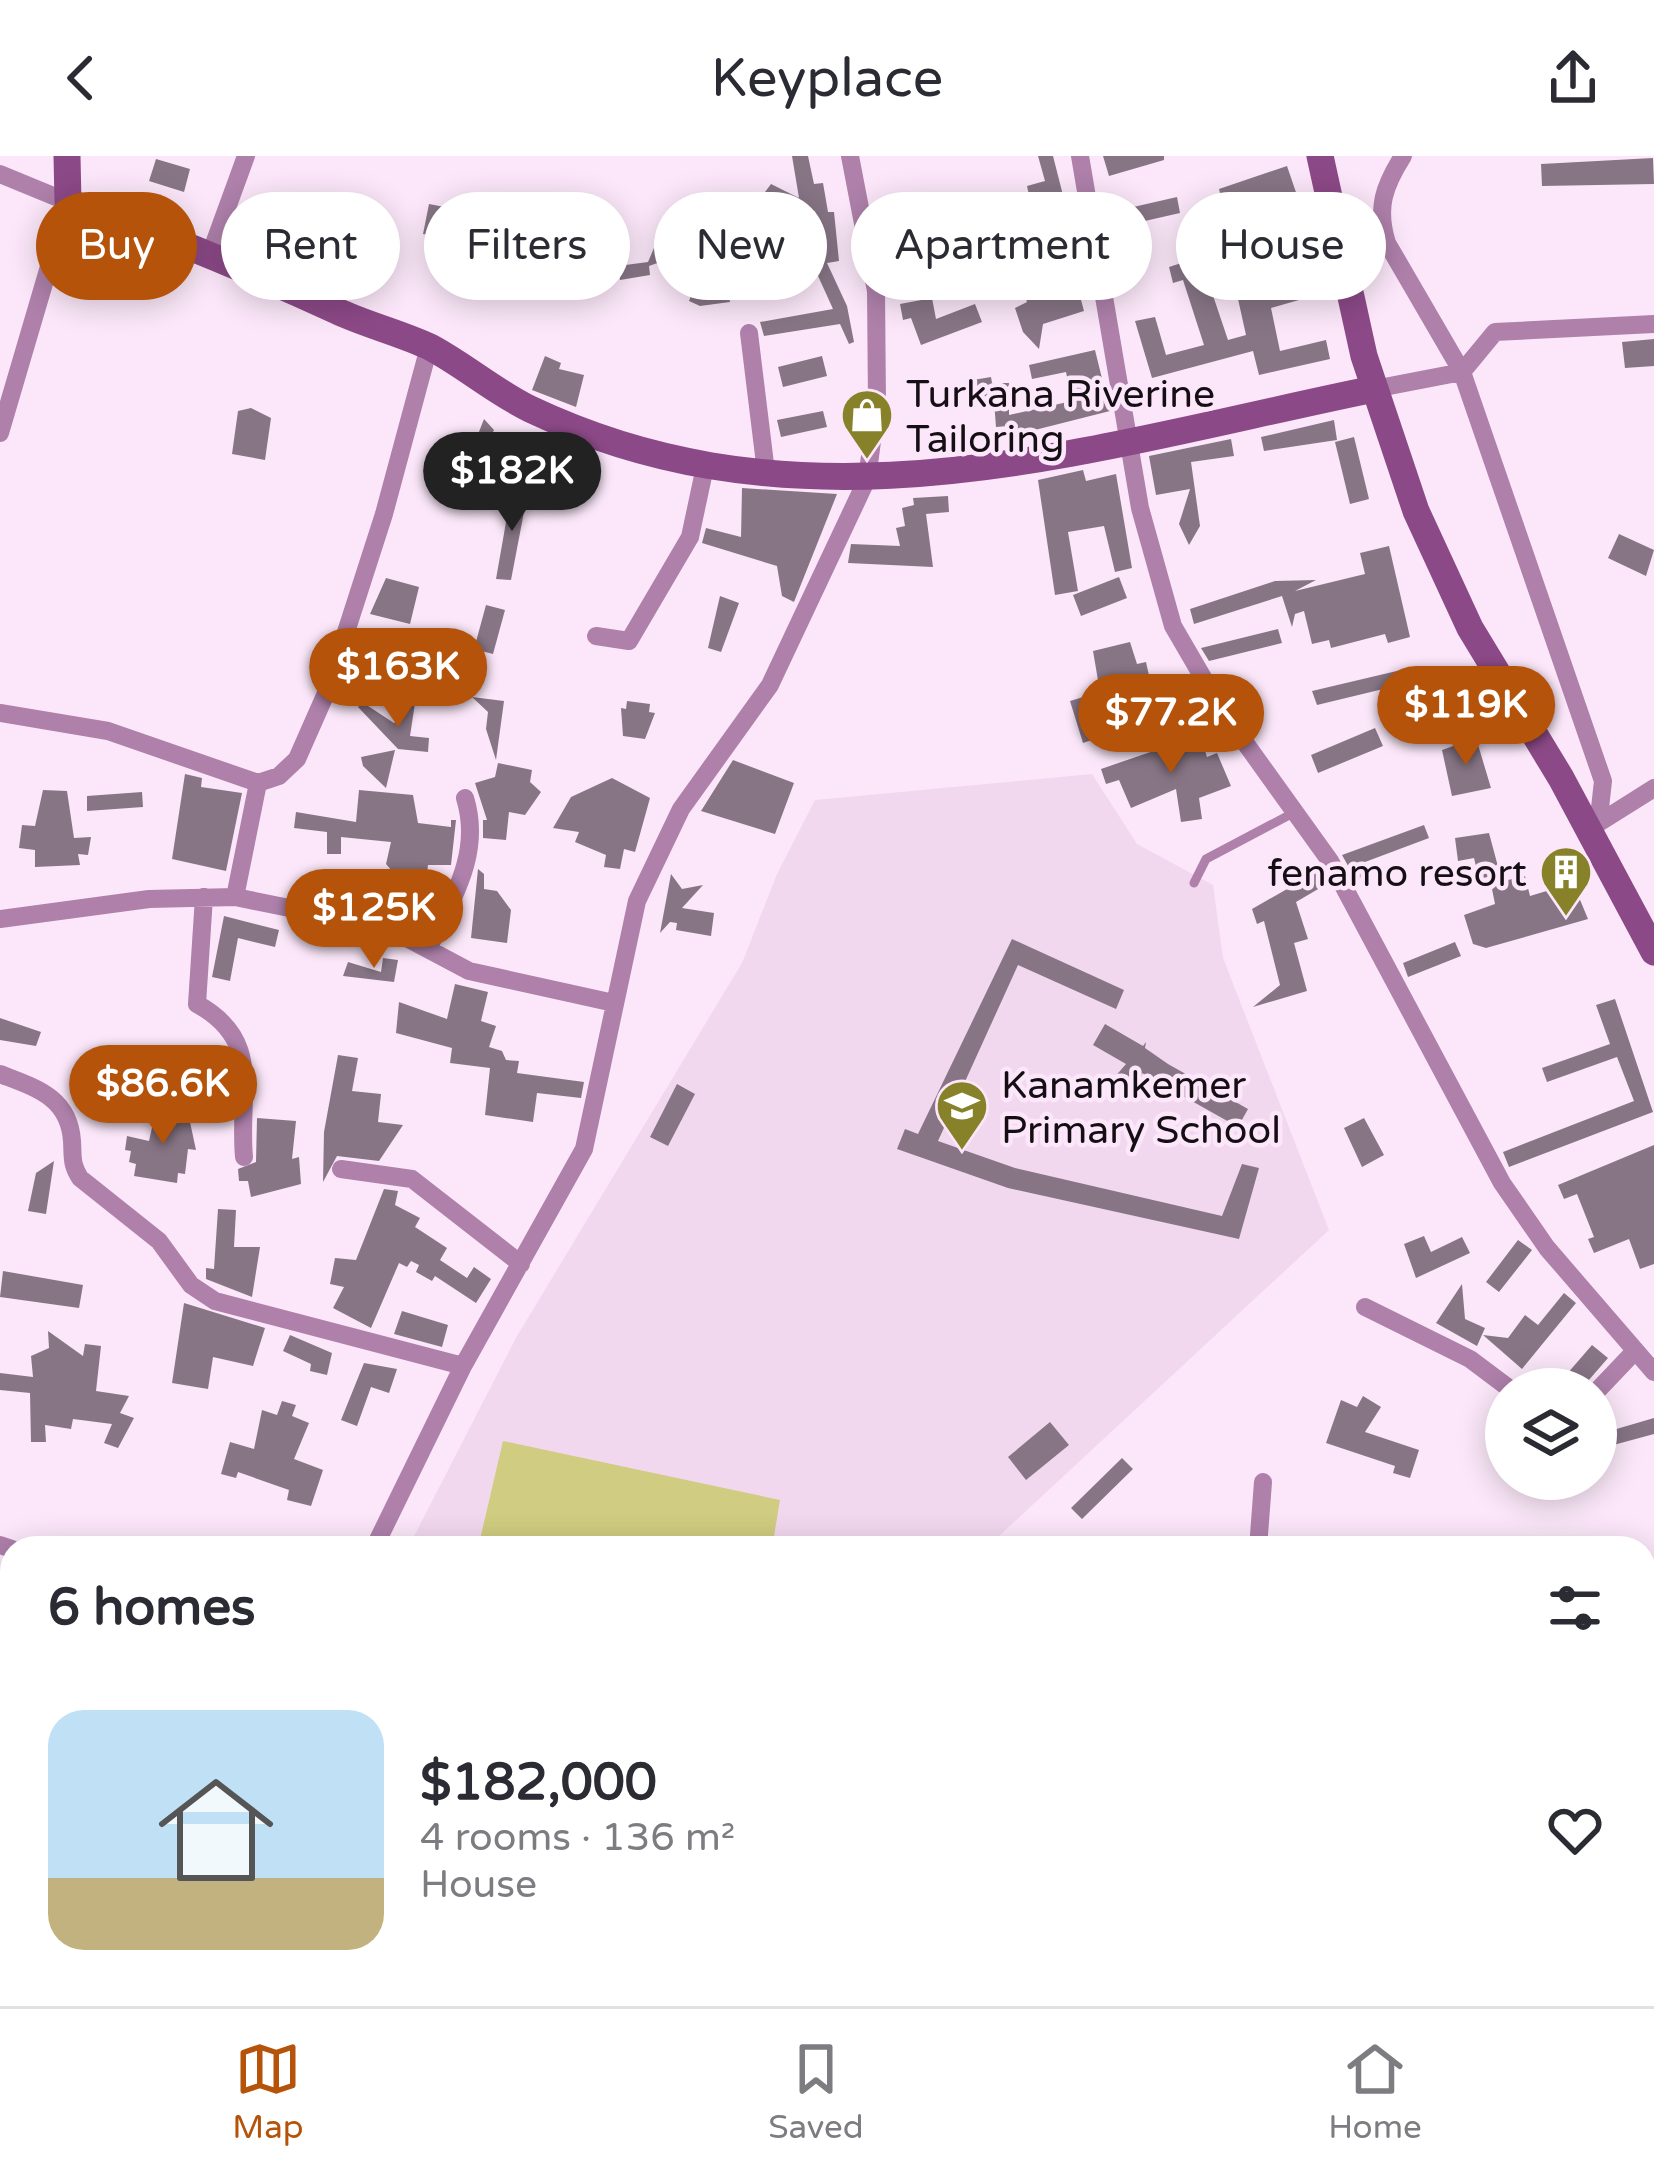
<!DOCTYPE html>
<meta charset="utf-8">
<style>
:root{--surface:#fff;--page:#f7f7f7;--text:#2b2b33;--muted:#7c7c81;--line:#e1e1e2;--accent:#b45309}
body{margin:0;font-family:"Varela Round",sans-serif;background:var(--page);color:var(--text);height:100vh;display:flex;flex-direction:column;font-size:45px;white-space:nowrap}
*{box-sizing:border-box;margin:0}
p{font-size:39px;color:var(--muted)}
.icon{flex:none;width:66px;height:66px;fill:none;stroke:currentColor;stroke-width:2;stroke-linecap:round;stroke-linejoin:round}
.map{position:relative;flex:1;overflow:hidden}
.drawer{position:absolute;left:0px;top:1380px;width:1656px;height:471px;display:flex;flex-direction:column;background:var(--surface);border-radius:36px 36px 0 0;box-shadow:0 6px 30px #0003}
.drawer>*{flex:none}
.guide{position:absolute;left:36px;top:36px;width:1584px;height:108px;display:flex;gap:24px}
.buttons{position:absolute;left:1485px;top:1212px;display:grid;gap:24px}
.buttons a{display:grid;place-items:center;width:132px;height:132px;border-radius:50%;background:var(--surface);box-shadow:0 6px 30px #0003;font-size:60px}
.price{position:absolute;translate:-50% -102px;padding:0 27px;border-radius:42px;background:var(--accent);color:#fff;font-size:39px;line-height:78px;filter:drop-shadow(0 3px 6px #0008)}
.price::after{content:'';position:absolute;left:50%;top:72px;width:36px;height:27px;margin-left:-18px;background:inherit;clip-path:polygon(0 0,100% 0,50% 100%)}
.price.on{background:#222;color:#fff}
ul{padding:0;list-style:none}
li{display:flex;align-items:center;gap:36px;height:300px;padding:0 48px}
li span{display:grid;place-items:center;flex:none;width:336px;height:240px;border-radius:36px;color:#555}
li>.icon{margin-inline-start:auto}
span .icon{width:144px;height:144px;fill:#fffc;stroke-width:1}
li b{font-size:51px}
h2{display:flex;justify-content:space-between;align-items:center;height:144px;padding:0 48px;font-size:51px}
.tag{padding:0 42px;border-radius:54px;background:var(--surface);box-shadow:0 6px 30px #0003;font-size:42px;line-height:108px}
.tag.on{background:var(--accent);color:#fff}
header{display:flex;justify-content:space-between;align-items:center;height:156px;padding:0 48px;background:var(--surface);font-size:54px;font-weight:600}
.tabs{display:flex;justify-content:space-around;align-items:center;height:168px;border-top:3px solid var(--line);background:var(--surface);font-size:33px;color:var(--muted)}
.tabs a{display:grid;justify-items:center;gap:6px}
.tabs .on{color:var(--accent)}
.map>svg:first-child{display:block}
</style>
<header><svg class="icon" aria-label="back" viewBox="0 0 24 24"><path d="M15 5l-7 7 7 7"/></svg>Keyplace<svg class="icon" aria-label="share" viewBox="0 0 24 24"><path d="M12 15V3M7 8l5-5 5 5M5 13v7h14v-7"/></svg></header>
<div class="map">
<svg width="1654" height="1850" viewBox="0 0 1654 1850">
<rect width="100%" height="100%" fill="#fbe7f9"/>
<path fill="#f2d8ef" d="M1092,618L1137,688L1213,729L1223,802L1329,1074L986,1392H408L517,1180L742,807L777,718L815,644Z"/>
<path fill="#d0cc81" d="M503,1285L780,1344L772,1392H478Z"/>
<path fill="#877585" d="M792,0H808L814,28L823,27L828,56H834L839,105L827,107L847,150L854,186L849,188L840,168L764,180L760,166L833,153L809,100L818,96L815,55L788,59L785,42L762,40L771,28L799,42Z
M1038,0H1053L1066,51L1058,53L1063,79L1082,127L1077,129L1084,155L1043,168L1039,193L1023,176L1015,152L1027,146L1022,131L1058,119L1043,81L1029,83L1019,53L1031,49L1027,30L1045,25Z
M1103,0H1164V4L1109,20Z
M1653,2L1654,28L1542,30L1541,8Z
M156,3L190,13L184,36L149,25Z
M1287,10L1301,51L1229,75L1219,33Z
M1177,41L1180,57L1136,67L1132,78L1117,82L1111,50L1127,46L1129,52Z
M429,48L455,53L450,83L423,78Z
M701,59L703,95L674,96L672,61Z
M1306,77L1320,138L1271,152L1280,195L1326,184L1330,203L1259,219L1253,195L1152,222L1135,165L1155,161L1166,199L1204,189L1183,124L1173,127L1169,111L1200,101L1228,184L1246,179L1238,143L1285,132L1278,103L1231,114L1227,96Z
M672,91L663,105L649,110L650,119L620,124L618,110L648,106L654,92Z
M726,122L730,146L700,150L689,145L693,134Z
M932,142L936,163L975,148L982,166L921,189L911,162L903,164L900,148Z
M1654,183V210L1625,212L1622,186Z
M1095,194L1110,255L1011,280L1008,270L996,271L994,245L977,248L973,224L991,221L992,227H1009V259L1072,245L1066,216L1032,223L1029,209Z
M545,200L561,207L559,213L584,219L576,251L532,234Z
M822,200L827,220L783,231L778,211Z
M251,252L271,262L265,304L232,298L238,255Z
M823,255L827,271L781,281L777,264Z
M484,263L494,274L486,290L504,299L495,337L480,333L487,309L468,304Z
M1334,264L1337,284L1264,295L1261,281Z
M1354,281L1369,343L1350,348L1335,286Z
M1231,283L1234,300L1191,306L1200,370L1189,389L1179,368L1190,333L1156,339L1149,300Z
M1083,314L1086,325L1116,318L1132,412L1115,416L1104,370L1068,376L1078,435L1055,439L1038,324Z
M512,332L528,335L511,424L496,423Z
M742,332L837,338L794,446L782,440L777,410L702,387L706,372L741,381Z
M948,340L949,356L926,358L933,411L848,407L851,388L900,390L896,372L905,370L902,352L914,349L913,342Z
M1619,378L1654,394L1646,420L1608,402Z
M1389,390L1410,481L1388,487L1385,478L1331,492L1329,484L1312,488L1304,455L1295,458L1292,471L1282,440L1194,468L1190,453L1275,425L1316,424L1295,435L1365,418L1360,397Z
M1119,421L1127,442L1081,460L1073,439Z
M386,422L419,431L410,468L370,458Z
M720,440L739,447L721,496L708,492Z
M486,449L505,454L493,498L474,493Z
M1278,473L1282,487L1209,505L1201,492Z
M1130,486L1137,508L1146,506L1150,524L1115,532L1128,571L1083,587L1070,545L1100,536L1093,495Z
M1401,514L1404,528L1317,549L1312,535Z
M472,541L504,545L496,604L486,573L488,556Z
M627,545L650,548L649,556L655,557L645,583L623,580L621,552L626,553Z
M362,546L394,567L415,547L410,580L429,582L428,596L398,593L358,551Z
M1375,572L1383,590L1318,617L1311,599Z
M1200,579L1207,601L1217,597L1231,630L1199,642L1202,663L1181,666L1176,633L1131,652L1119,624L1106,628L1101,613Z
M1476,582L1491,632L1452,640L1442,594Z
M395,594L386,632L363,610L361,601Z
M733,604L794,627L775,678L701,655Z
M498,607L532,614L530,626L541,636L525,659L509,656L506,684L483,682V664H487L475,627L495,621Z
M185,618L202,622L201,631L242,637L226,715L172,703Z
M612,622L650,642L635,696L624,693L620,713L604,711L606,699L575,686L579,676L553,672L571,641Z
M43,634L67,635L74,682L91,681L88,699L78,698L80,709L35,711V694L19,692L22,669L35,670Z
M359,634L413,639L418,667L451,671V664H456L451,709H428L423,751L386,708L391,686L341,681V698H327V676L294,672L296,656L356,666Z
M142,636L143,651L87,655V640Z
M1424,669L1429,682L1365,706L1371,716L1356,724L1342,699Z
M1489,677L1500,718L1479,723L1474,702L1458,705L1455,682Z
M478,713L484,718V733L497,735L511,754L507,787L471,782Z
M1317,716L1325,729L1296,746L1308,783L1294,787L1307,835L1253,851L1280,829L1264,765L1257,768L1252,753Z
M671,718L682,733L703,729L682,752L714,757L711,780L676,774L677,767L670,766L660,777Z
M1525,720L1530,740L1573,727L1588,763L1486,792L1473,788L1464,759L1495,748L1491,728Z
M224,760L279,774L275,791L238,782L230,825L212,821Z
M1012,783L1124,834L1116,853L1018,809L938,985L1015,1012L1222,1060L1242,1008L1259,1012L1239,1083L1008,1032L897,993L905,973L918,978Z
M1455,786L1461,800L1408,821L1403,807Z
M383,802L398,804L394,826L343,820L348,806L381,816Z
M455,828L488,836L481,865L496,870L489,891L502,895L506,904L519,905L517,917L584,926L581,942L537,937L533,966L485,959L490,912L450,907L452,892L396,877L399,846L447,863Z
M1615,843L1653,956L1509,1011L1503,996L1634,945L1617,901L1547,926L1542,912L1610,888L1596,849Z
M0,862L41,876L36,890L0,884Z
M1105,868L1143,890L1146,886L1145,892L1168,908L1248,953L1238,971L1142,917L1138,945L1126,928L1107,930L1126,908L1093,889Z
M338,899L358,902L352,935L381,938L378,966L403,969L379,1005L337,1000L323,1026L324,976Z
M677,928L695,938L668,990L650,981Z
M158,945L170,961L187,952L196,994L188,993L185,1018L178,1017L177,1027L134,1020L136,1008L129,1006L131,995L125,994L127,980L149,985Z
M257,962L296,965L292,1003L299,1001L301,1028L251,1041L248,1025H239L238,1013L256,1006Z
M1364,962L1384,999L1362,1011L1344,972Z
M1654,989V1108L1640,1113L1629,1083L1594,1097L1588,1083L1594,1081L1577,1038L1564,1043L1558,1029Z
M54,1005L46,1058L28,1055L36,1017Z
M384,1033L398,1035L395,1049L420,1062L415,1071L447,1092L440,1104L467,1122L474,1111L491,1123L476,1147L435,1120L432,1125L416,1116L419,1109L411,1105L407,1111L399,1107L371,1172L333,1152L344,1131L330,1128L335,1102L356,1104Z
M218,1053L236,1054L234,1091H260L252,1141L206,1123V1112L214,1113Z
M1424,1080L1431,1096L1462,1081L1470,1097L1416,1122L1404,1088Z
M1518,1084L1532,1094L1499,1136L1486,1126Z
M3,1115L83,1129L79,1152L0,1141Z
M1462,1128L1465,1163L1485,1172L1477,1190L1436,1167Z
M1564,1137L1576,1147L1522,1213L1483,1179L1508,1182L1525,1159L1538,1169Z
M184,1147L265,1172L253,1210L213,1201L208,1233L172,1227Z
M402,1155L448,1169L442,1191L394,1178Z
M48,1175L83,1200L85,1188L101,1190L96,1235L129,1240L120,1257L134,1262L118,1292L104,1287L112,1268L73,1263L71,1273L45,1269L46,1286H31L30,1237L0,1234V1217L33,1221L31,1200L49,1192Z
M290,1179L332,1197L327,1219L310,1215L311,1208L283,1195Z
M1592,1189L1608,1202L1581,1233H1554Z
M364,1207L397,1213L389,1237L371,1231L357,1270L341,1264Z
M1363,1240L1381,1251L1365,1276L1419,1294L1410,1322L1393,1317L1395,1310L1326,1287L1341,1244L1357,1251Z
M282,1245L296,1249L292,1260L309,1267L294,1303L323,1314L311,1350L287,1344L289,1334L238,1316L236,1322L221,1318L230,1286L254,1293L262,1254L277,1259Z
M1654,1262V1278L1606,1291L1596,1300V1279Z
M1050,1266L1069,1289L1026,1324L1008,1301Z
M1122,1302L1133,1313L1082,1363L1071,1352Z"/>
<g fill="none" stroke-linecap="round" stroke-linejoin="round">
<path stroke="#ae80aa" stroke-width="9" d="M1194,727L1206,703L1297,655"/>
<path stroke="#ae80aa" stroke-width="18" d="M1080,0L1140,352L1173,470L1223,556L1330,705L1502,1027L1547,1092L1654,1216
M1403,0C1384,30 1376,52 1387,87L1462,216L1495,176L1654,168
M0,18L68,46L0,277
M211,96L246,0
M749,177L766,316
M1374,233L1462,216L1603,625L1600,652L1589,673L1654,632
M596,480L629,485L690,381L706,306
M0,557L108,575L258,627
M204,741L197,848C264,885 238,935 244,1001
M235,741L388,772L469,815L614,847
M0,763L149,743L235,741L258,627L279,620L297,603L327,535L384,358L429,191
M429,791C453,741 482,697 465,642
M0,918C36,932 69,941 72,985C73,1001 71,1008 80,1022L159,1085L191,1129L215,1145L463,1210
M341,1013L412,1023L521,1108
M1365,1151L1470,1203L1510,1233
M1596,1236L1635,1195
M0,1389L12,1393
M374,1392L463,1210L584,993L637,745L681,653L770,529L867,323L877,247L876,135L850,0
M1258,1392L1263,1326
M738,1839H758
M831,1839L916,1850
M101,1850L124,1839"/>
<path stroke="#8c4987" stroke-width="27" d="M67,0L68,46C161,77 248,114 337,155C367,169 400,177 430,191C464,209 495,236 530,253C811,386 1090,291 1374,233
M1320,0L1364,200L1416,355L1470,472L1561,622L1654,796
M1644,1751L1654,1754
M446,1850L454,1839"/>
</g>
<defs>
<g id="shop-pin" transform="scale(2.7)"><path d="M0 17L-7.5 6A9.5 9.5 0 1 1 7.5 6Z" fill="#878129" stroke="#fbe7f9"/><path d="M-5-2.5h2.3a2.7 3.5 0 0 1 5.4 0H5L5.5 6h-11ZM-1.5-2.5h3a1.5 2.3 0 0 0-3 0Z" fill="#fff"/></g>
<g id="building-pin" transform="scale(2.7)"><path d="M0 17L-7.5 6A9.5 9.5 0 1 1 7.5 6Z" fill="#878129" stroke="#fbe7f9"/><path d="M-4-6H4V6H1V3H-1V6H-4ZM-2.5-4.3h1.7v1.8h-1.7ZM.8-4.3h1.7v1.8H.8ZM-2.5-1h1.7V.8h-1.7ZM.8-1h1.7V.8H.8Z" fill="#fff"/></g>
<g id="school-pin" transform="scale(2.7)"><path d="M0 17L-7.5 6A9.5 9.5 0 1 1 7.5 6Z" fill="#878129" stroke="#fbe7f9"/><path d="M0-5L7-2L0 1L-7-2ZM-4 1L0 2.5L4 1V4Q0 6-4 4Z" fill="#fff"/></g>
</defs>
<g fill-rule="evenodd">
<use href="#shop-pin" x="867" y="259"/>
<use href="#building-pin" x="1566" y="716"/>
<use href="#school-pin" x="962" y="950"/>
</g>
<g text-anchor="middle" stroke-width="9" stroke-linejoin="round" paint-order="stroke">
<g font-size="39" fill="#150e14" stroke="#fbe7f9" text-anchor="start">
<text x="906" y="251">Turkana Riverine<tspan x="906" dy="45">Tailoring</tspan></text>
<text x="1527" y="730" text-anchor="end">fenamo resort</text>
<text x="1001" y="942">Kanamkemer<tspan x="1001" dy="45">Primary School</tspan></text>
</g>
</g>
</svg>
<div class="buttons">
<a><svg class="icon" aria-label="layers" viewBox="0 0 24 24"><path d="M12 4l9 5-9 5-9-5zM3 14l9 5 9-5"/></svg></a>
</div>
<b class="price on" style="left:512px;top:378px">$182K</b>
<b class="price" style="left:398px;top:574px">$163K</b>
<b class="price" style="left:1466px;top:612px">$119K</b>
<b class="price" style="left:1171px;top:620px">$77.2K</b>
<b class="price" style="left:374px;top:815px">$125K</b>
<b class="price" style="left:163px;top:991px">$86.6K</b>
<div class="guide">
<a class="tag on">Buy</a>
<a class="tag">Rent</a>
<a class="tag">Filters</a>
<a class="tag">New</a>
<a class="tag">Apartment</a>
<a class="tag">House</a>
</div>
<section class="drawer">
<h2>6 homes<svg class="icon" aria-label="filters" viewBox="0 0 24 24"><path d="M4 7h16M4 17h16"/><circle cx="9" cy="7" r="2"/><circle cx="15" cy="17" r="2"/></svg></h2>
<ul>
<li><span style="background:linear-gradient(#bfe0f5 70%,#c2b280 0)"><svg class="icon" aria-label="home" viewBox="0 0 24 24"><path d="M3 11l9-7 9 7M6 9v11h12V9"/></svg></span><div><b>$182,000</b><p>4 rooms · 136 m²</p><p>House</p></div><svg class="icon" aria-label="heart" viewBox="0 0 24 24"><path d="M12 20l-8-8c-3-5 5-10 8-4 3-6 11-1 8 4z"/></svg></li>
</ul>
</section>
</div>
<nav class="tabs">
<a class="on"><svg class="icon" aria-label="map" viewBox="0 0 24 24"><path d="M3 6l6-2 6 2 6-2v14l-6 2-6-2-6 2zM9 4v14M15 6v14"/></svg>Map</a>
<a><svg class="icon" aria-label="saved" viewBox="0 0 24 24"><path d="M7 4h10v16l-5-4-5 4z"/></svg>Saved</a>
<a><svg class="icon" aria-label="home" viewBox="0 0 24 24"><path d="M3 11l9-7 9 7M6 9v11h12V9"/></svg>Home</a>
</nav>
